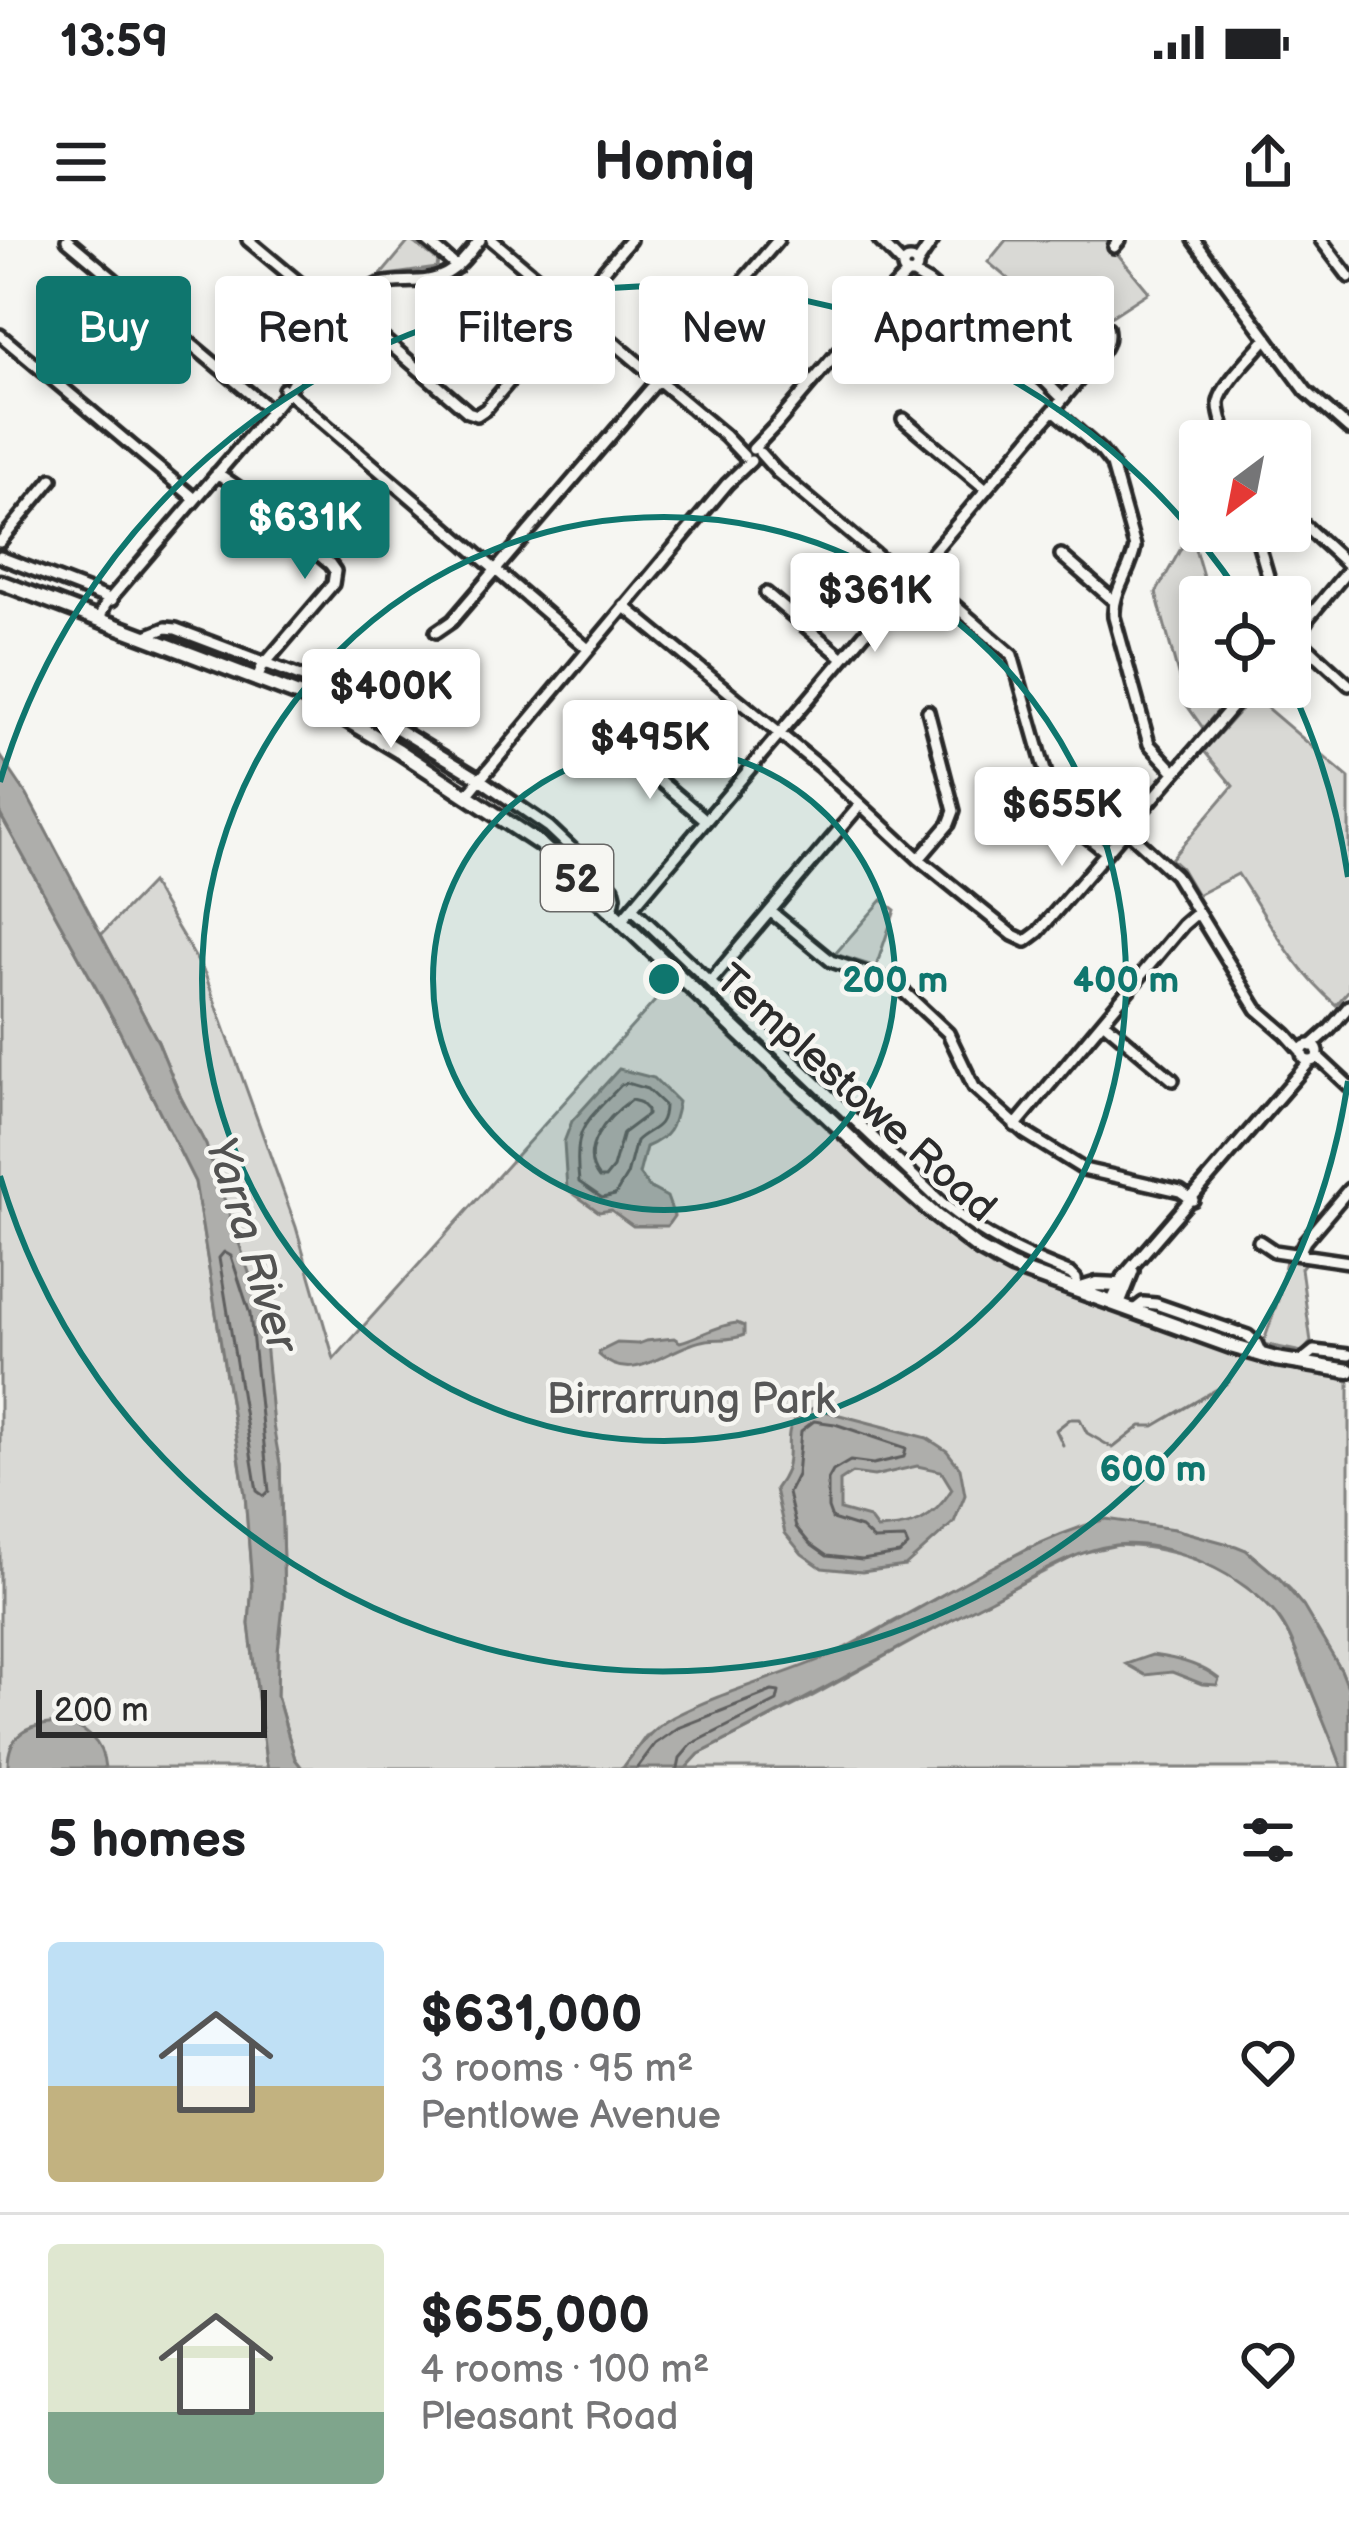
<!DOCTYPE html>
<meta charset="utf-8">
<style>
:root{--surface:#fff;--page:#f6f6f6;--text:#202124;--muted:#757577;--line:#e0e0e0;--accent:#0f766e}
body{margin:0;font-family:"Balsamiq Sans",sans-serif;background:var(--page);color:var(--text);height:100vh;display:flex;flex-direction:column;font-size:45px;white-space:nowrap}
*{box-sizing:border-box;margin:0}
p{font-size:39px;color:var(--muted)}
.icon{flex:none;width:66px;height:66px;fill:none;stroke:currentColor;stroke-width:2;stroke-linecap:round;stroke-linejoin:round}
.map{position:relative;height:1528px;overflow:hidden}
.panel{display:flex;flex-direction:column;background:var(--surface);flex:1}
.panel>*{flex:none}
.banner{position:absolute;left:36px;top:36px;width:1278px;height:108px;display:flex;gap:24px}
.needle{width:78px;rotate:212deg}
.controls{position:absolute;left:1179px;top:180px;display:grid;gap:24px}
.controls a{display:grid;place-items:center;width:132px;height:132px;border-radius:12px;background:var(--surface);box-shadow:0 6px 18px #0003;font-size:60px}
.scale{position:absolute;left:36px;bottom:30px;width:231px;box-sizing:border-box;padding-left:12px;border:6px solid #2b2b2b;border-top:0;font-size:33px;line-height:42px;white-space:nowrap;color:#2b2b2b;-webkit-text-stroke:9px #f6f6f2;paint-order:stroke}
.price{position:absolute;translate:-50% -102px;padding:0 27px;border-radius:12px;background:#fff;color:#222;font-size:39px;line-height:78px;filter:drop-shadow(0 3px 6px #0008)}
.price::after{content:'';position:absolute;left:50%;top:72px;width:36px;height:27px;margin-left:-18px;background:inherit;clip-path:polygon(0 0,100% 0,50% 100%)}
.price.active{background:var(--accent);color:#fff}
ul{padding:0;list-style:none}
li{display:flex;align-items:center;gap:36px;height:300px;padding:0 48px}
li+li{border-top:3px solid var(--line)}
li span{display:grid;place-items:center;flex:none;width:336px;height:240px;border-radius:12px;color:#555}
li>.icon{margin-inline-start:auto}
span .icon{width:144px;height:144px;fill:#fffc;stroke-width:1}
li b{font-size:51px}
h2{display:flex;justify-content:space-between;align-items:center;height:144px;padding:0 48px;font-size:51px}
.tag{padding:0 42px;border-radius:12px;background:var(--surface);box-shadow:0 6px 18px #0003;font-size:42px;line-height:108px}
.tag.active{background:var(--accent);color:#fff}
.status{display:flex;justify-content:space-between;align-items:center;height:84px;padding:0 60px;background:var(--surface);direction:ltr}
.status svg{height:33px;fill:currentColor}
header{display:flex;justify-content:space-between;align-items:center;height:156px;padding:0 48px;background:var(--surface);font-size:54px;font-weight:700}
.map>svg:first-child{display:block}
</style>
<div class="status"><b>13:59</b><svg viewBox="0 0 49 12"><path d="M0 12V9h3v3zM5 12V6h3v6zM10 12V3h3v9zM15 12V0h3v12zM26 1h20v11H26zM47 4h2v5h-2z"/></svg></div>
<header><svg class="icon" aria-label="menu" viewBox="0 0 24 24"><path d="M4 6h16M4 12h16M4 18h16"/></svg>Homiq<svg class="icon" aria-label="share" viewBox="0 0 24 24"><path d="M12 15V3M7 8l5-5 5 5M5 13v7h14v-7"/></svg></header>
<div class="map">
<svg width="1349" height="1528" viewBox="0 0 1349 1528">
<rect width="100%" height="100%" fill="#f6f6f2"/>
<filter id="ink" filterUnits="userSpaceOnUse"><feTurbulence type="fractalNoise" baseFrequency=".00833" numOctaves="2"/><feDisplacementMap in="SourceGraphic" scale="24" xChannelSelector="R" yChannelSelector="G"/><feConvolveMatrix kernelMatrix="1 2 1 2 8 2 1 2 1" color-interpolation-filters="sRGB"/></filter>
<g filter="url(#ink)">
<path fill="#d9d9d5" stroke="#828280" stroke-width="3" d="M410,0L438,21L437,28L380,36Z
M1006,0H1106L1149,52L1078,98L988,22Z
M1188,296L1193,302L1209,357H1200V447L1237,449L1203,488L1186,464L1156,353Z
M1253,456L1349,538V750L1336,765C1294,730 1268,679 1238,634L1197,655L1181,628L1171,619L1233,546L1204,511Z
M0,574L115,782L195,942L245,1254L252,1345L249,1384L266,1522L269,1528H0Z
M151,643L205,734L296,987L334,1119L672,742C776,839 877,945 993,1028L1218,1108L1349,1141V1450L1341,1430L1291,1350L1278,1337L1246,1310L1174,1289L1030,1307L841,1410L646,1496L623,1528H302L295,1519L277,1456L278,1411L284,1356L280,1224L206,905L181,858L158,802L101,695Z
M882,660L895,670L876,727L835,714Z
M1286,1020L1305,1023L1301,1028L1311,1102L1302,1112L1263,1104L1279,1057Z
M1118,1305C1175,1307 1248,1330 1281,1382C1292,1397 1297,1415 1304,1433C1317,1465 1331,1495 1342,1528H686L699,1514L811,1457L969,1370L1081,1313Z"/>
<path fill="#aeaeab" stroke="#7a7a78" stroke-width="3" fill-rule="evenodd" d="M0,515L27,555L158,802L181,858L206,905L262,1071L273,1185L280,1224L284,1356L278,1411L277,1456L295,1519L302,1528H268L266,1522L249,1384L252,1345L245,1254L195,942L115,782L0,574Z
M619,829L654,838L678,862C673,888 670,897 646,907L639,934L649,947L667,957L674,976L667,986H633L611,970L599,972L567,949L564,902L572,881Z
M737,1083L744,1086V1095C730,1101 720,1098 706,1100C668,1106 634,1148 599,1115V1112L617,1103L638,1104L646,1101L674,1098L680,1102C700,1097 717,1085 737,1083Z
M813,1168L927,1198L947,1211L960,1228L965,1255L954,1282L905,1326L862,1332L822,1328L802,1314L785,1293L775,1249C778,1245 784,1235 786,1230C794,1199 776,1186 813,1168ZM917,1226L941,1231L952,1249C932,1281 914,1287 877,1289L869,1278L840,1270V1241L852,1233L874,1236Z
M1106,1279L1174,1289L1236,1306L1246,1310L1278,1337L1303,1366L1341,1430L1349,1450V1528H1342C1331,1496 1317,1466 1305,1434C1297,1415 1291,1394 1278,1377C1246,1336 1167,1298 1115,1305C1071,1311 1030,1339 990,1360C892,1410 797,1465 699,1514L686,1528H623C637,1508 651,1489 673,1477C726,1449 790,1435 844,1409C931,1366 1011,1306 1106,1279Z
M1152,1415C1175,1418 1201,1424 1219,1439L1217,1445L1202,1444L1172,1432L1145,1435L1126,1424Z
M59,1483C85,1485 103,1502 105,1528H8C7,1493 28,1485 59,1483Z"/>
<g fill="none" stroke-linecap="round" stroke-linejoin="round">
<path stroke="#5f5f5e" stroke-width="3" d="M627,843L647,849L664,865C664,891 650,887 636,901L627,935L615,955L602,958L579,942C573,885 585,884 621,845Z
M631,860L639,862L647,870V875L623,893L613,928L605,938H599C577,910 607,877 631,860Z
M224,1012L231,1016L250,1074L269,1251L264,1256L257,1251L219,1018Z
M814,1181L835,1184L906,1208L904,1217L873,1224L850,1221L833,1231L828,1240V1268L832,1279L861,1288L874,1300L905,1299L908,1306L899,1314L862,1320L827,1316L810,1304L796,1287L788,1253L797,1235L801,1191Z
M637,1528L655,1504L678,1488L772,1451L779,1452L777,1461L692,1504L680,1518L678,1528"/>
<path stroke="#7a7a78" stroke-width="3" d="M1063,1205L1056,1190L1070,1179H1080L1087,1193L1113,1208L1141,1186H1154L1229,1142"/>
<g stroke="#2b2b2b" stroke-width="18">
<path id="minor" d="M67,0L271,171
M248,0L345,81
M426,0L457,27
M492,0L725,196L744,216
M879,0L903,25
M1194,0L1306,151L1349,189
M1321,0L1349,37
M1114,7L1120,0
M903 27a7 7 0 1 1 14 0a7 7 0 1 1-14 0Z
M917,24L933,0
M912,33L929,43L1043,139L1063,159
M349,70L358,74L372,89L468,172L477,175L486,169L630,0
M334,92C342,78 364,48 380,44C402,39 426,45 446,34C461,26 470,12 480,0
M0,95L195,259
M295,138L334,91
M284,149L588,409
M1054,170L1101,211L1112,225L1135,307C1131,332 1112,351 1114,377L1149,504L1175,532
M903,179L986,249
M1228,201C1225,189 1218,174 1219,162C1222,144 1255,113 1267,98
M753,209L775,186L888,53L908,33
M760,213L777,232L908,342
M217,233L243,251L330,324L335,331L333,344L262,427L257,438
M1290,272L1349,326
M1255,291L1274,357
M0,302L52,239
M1061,315L1114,361
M0,317L112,360
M916,332L1012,415L1057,573L1106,612
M766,353L843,418
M624,366L819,526L919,619L1013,695L1026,701
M99,379L105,365L287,152L296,137
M1290,388L1296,389L1300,395L1298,401L1290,403
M436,392L452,381L778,0
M1299,393L1309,377L1349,329
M146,396L166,388L176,389L329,447L478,538L549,587L613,648L615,656L612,672
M1299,399L1349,445
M622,509L706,580
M467,555L727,244L751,221
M1125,589L1175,635L1257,769L1286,794L1302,812
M919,619L949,584L954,571L928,471
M632,668L943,964C986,998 1020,1014 1071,1034L1076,1039L1077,1051
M770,671L831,721L890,741L900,748L948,793L974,847L1025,893L1083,929L1180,951L1193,960
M621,681L1095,121C1103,110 1111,101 1107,87
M1026,701L1038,692L1249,447
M710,742L860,565
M1103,781L1173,840
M1302 813a8 8 0 1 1 16 0a8 8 0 1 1-16 0Z
M1311,806L1330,789L1349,766
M1317,816L1349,846
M1015,886L1183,685L1198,672
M1259,1001L1274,1011L1349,1022
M1302,1015L1301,1009L1305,1001L1349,949
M1111,1063L1123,1037L1310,821
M1119,1066L1133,1031
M1133,1071L1143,1063L1156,1064L1248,1096L1256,1103L1262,1116
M1298,1124L1314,1111L1349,1115"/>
</g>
<g stroke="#2b2b2b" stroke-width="21">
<path id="major" d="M0,342L317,462L399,511L540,604L885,931L936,976L979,1009L1012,1027L1234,1107L1276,1119L1349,1131
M1078,1050L1097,1044L1118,1045"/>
</g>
<use href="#minor" stroke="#f6f6f2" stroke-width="9"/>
<use href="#major" stroke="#f6f6f2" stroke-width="12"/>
</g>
</g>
<circle cx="664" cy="739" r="231" fill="#0f766e" fill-opacity=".12"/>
<g fill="none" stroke="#0f766e" stroke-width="6">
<circle cx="664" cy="739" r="231"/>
<circle cx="664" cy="739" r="462"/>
<path d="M1348 841A692 692 0 0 1 0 936M0 542A692 692 0 0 1 1238 352M1291 447A692 692 0 0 1 1348 637"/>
</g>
<g text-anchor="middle" stroke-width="9" stroke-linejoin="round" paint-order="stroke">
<rect fill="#f6f6f2" stroke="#686867" stroke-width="3" x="541" y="605" width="72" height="66" rx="9"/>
<g font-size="39" font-weight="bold" fill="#2b2b2b">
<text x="577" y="652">52</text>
</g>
<g font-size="42" fill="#2b2b2b" stroke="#f6f6f2">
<text transform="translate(857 852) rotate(42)" y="15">Templestowe Road</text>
</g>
<g font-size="42" fill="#565656" stroke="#f6f6f2">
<text x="691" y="1173">Birrarrung Park</text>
</g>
<g font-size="45" font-style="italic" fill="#525251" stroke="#f6f6f2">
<text transform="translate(253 1004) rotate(73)" y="16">Yarra River</text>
</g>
</g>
<circle cx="664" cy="739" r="18" fill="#0f766e" stroke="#f6f6f2" stroke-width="6"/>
<g font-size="36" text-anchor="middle" font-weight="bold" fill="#0f766e" stroke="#f6f6f2" stroke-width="9" stroke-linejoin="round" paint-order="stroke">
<text x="895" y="752">200 m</text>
<text x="1126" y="752">400 m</text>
<text x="1153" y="1241">600 m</text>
</g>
</svg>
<div class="controls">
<a><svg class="needle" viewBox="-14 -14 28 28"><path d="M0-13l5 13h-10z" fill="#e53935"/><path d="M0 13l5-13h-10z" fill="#757577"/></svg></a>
<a><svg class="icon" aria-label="locate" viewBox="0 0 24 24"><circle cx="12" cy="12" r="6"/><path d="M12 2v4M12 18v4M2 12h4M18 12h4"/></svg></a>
</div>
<div class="scale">200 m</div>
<b class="price active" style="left:305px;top:342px">$631K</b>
<b class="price" style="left:875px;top:415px">$361K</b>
<b class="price" style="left:391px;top:511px">$400K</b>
<b class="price" style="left:650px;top:562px">$495K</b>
<b class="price" style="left:1062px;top:629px">$655K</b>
<div class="banner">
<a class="tag active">Buy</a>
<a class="tag">Rent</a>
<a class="tag">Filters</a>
<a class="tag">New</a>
<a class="tag">Apartment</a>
</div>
</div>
<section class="panel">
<h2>5 homes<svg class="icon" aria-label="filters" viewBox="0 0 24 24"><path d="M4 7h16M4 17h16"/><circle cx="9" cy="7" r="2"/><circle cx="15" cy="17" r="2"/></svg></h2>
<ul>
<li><span style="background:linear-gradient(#bfe0f5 60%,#c2b280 0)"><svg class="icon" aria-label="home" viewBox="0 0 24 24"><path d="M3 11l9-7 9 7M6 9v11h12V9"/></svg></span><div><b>$631,000</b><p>3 rooms · 95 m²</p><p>Pentlowe Avenue</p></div><svg class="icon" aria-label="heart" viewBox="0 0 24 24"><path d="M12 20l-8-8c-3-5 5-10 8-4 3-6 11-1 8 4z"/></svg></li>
<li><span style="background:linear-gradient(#dfe7d0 70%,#7fa58c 0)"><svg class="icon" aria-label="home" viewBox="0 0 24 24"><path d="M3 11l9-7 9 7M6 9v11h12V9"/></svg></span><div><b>$655,000</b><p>4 rooms · 100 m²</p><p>Pleasant Road</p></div><svg class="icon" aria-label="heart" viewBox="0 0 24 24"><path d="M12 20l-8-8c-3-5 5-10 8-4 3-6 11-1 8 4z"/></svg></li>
</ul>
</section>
